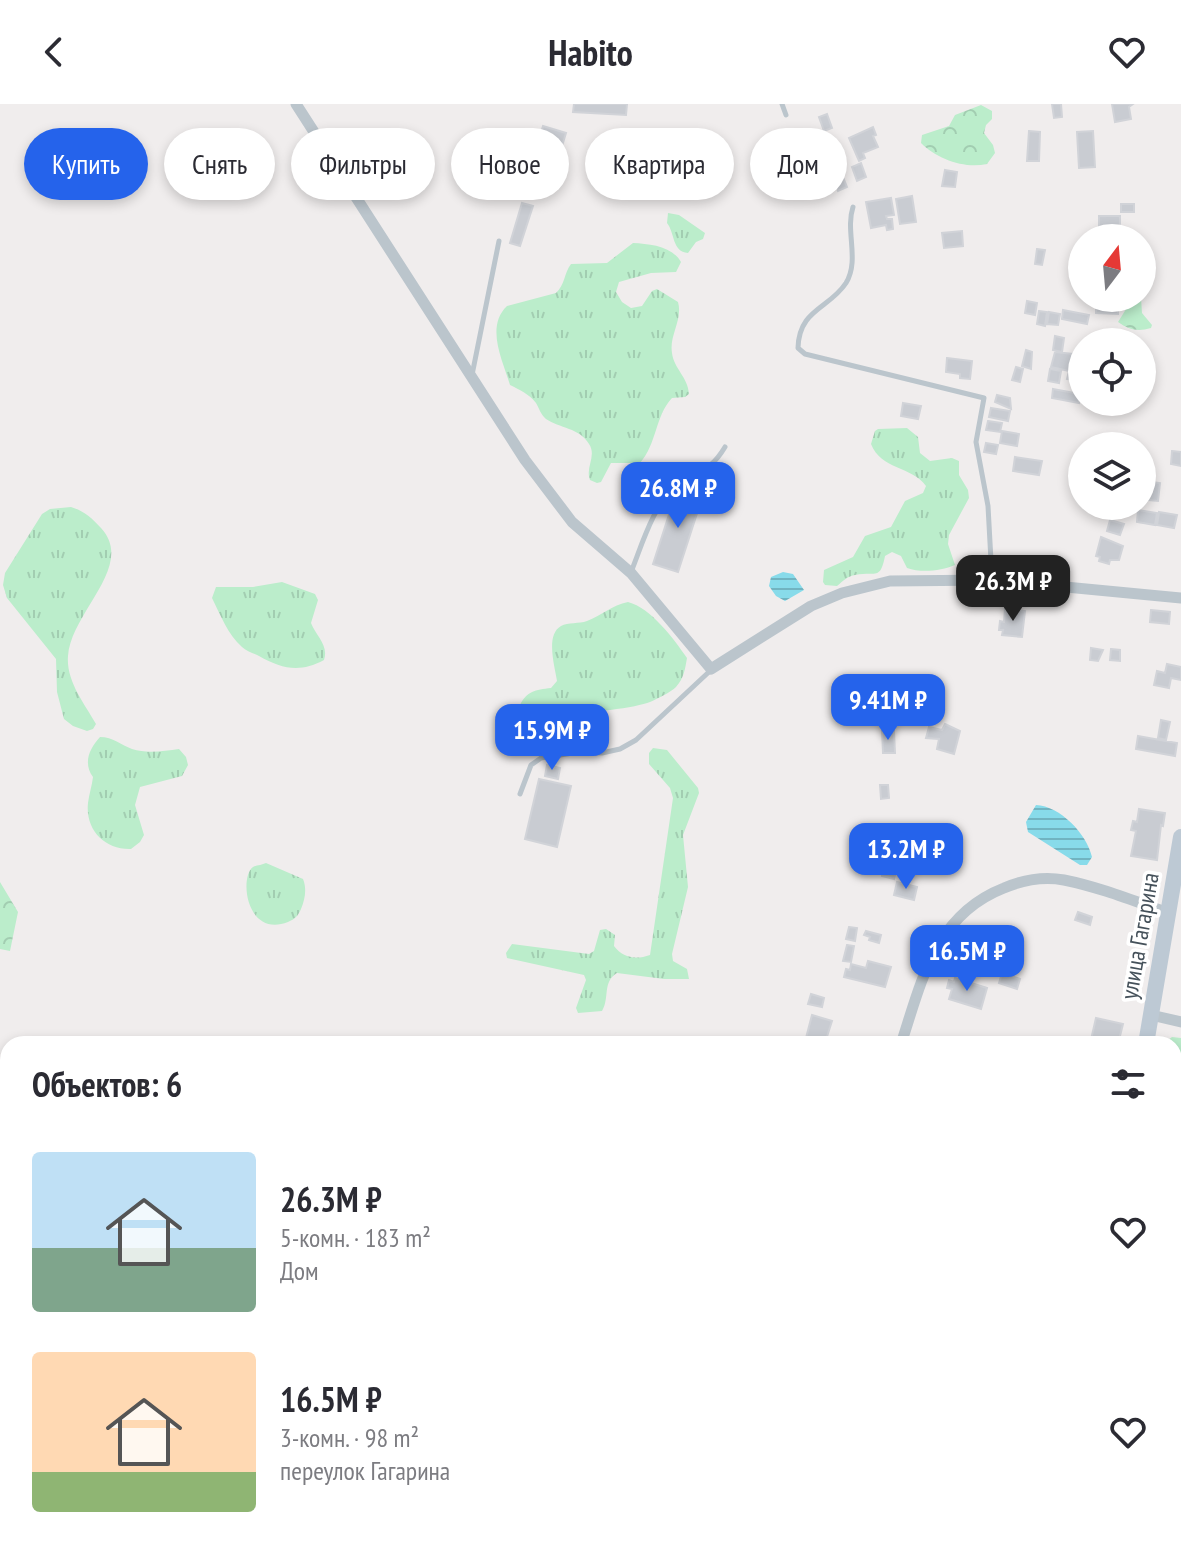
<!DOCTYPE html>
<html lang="ru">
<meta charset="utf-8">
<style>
:root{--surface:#fff;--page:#f7f7f7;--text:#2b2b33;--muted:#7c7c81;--accent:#2563eb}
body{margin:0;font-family:"PT Sans Narrow",sans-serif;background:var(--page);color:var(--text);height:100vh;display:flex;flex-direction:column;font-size:30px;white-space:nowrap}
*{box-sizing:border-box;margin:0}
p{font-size:26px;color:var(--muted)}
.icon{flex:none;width:44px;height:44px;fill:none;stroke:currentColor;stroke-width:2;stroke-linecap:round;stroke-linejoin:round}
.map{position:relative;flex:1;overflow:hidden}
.panel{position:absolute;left:0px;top:932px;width:1182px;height:512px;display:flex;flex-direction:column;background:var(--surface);border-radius:24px 24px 0 0;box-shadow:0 4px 12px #0003}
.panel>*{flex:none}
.banner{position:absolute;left:24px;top:24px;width:1134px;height:72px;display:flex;gap:16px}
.needle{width:52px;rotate:16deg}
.fabs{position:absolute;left:1068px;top:120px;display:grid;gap:16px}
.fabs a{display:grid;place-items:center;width:88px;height:88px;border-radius:50%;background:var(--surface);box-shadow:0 4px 12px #0003;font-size:40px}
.price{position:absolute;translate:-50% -68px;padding:0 18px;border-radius:16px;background:var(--accent);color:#fff;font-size:26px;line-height:52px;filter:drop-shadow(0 2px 4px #0008)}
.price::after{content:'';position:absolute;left:50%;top:48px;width:24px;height:18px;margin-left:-12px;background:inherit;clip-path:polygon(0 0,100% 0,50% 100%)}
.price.current{background:#222;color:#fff}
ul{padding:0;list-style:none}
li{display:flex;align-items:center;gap:24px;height:200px;padding:0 32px}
li span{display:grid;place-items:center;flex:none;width:224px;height:160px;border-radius:8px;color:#555}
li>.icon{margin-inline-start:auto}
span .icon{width:96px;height:96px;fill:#fffc;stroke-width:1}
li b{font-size:34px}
h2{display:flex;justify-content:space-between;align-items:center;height:96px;padding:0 32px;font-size:34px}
.pill{padding:0 28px;border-radius:36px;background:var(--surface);box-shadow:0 4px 12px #0003;font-size:28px;line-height:72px}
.pill.current{background:var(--accent);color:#fff}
header{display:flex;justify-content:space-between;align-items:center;height:104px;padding:0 32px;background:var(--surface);font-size:36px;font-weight:600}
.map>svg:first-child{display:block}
</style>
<header><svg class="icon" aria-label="back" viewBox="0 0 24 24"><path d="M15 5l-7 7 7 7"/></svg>Habito<svg class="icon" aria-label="heart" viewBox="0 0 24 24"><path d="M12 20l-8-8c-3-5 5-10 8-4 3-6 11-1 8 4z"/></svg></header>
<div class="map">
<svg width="1181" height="1444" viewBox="0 0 1181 1444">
<defs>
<pattern id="grass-tufts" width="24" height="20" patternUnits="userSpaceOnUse" patternTransform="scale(2)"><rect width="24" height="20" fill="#bbedcb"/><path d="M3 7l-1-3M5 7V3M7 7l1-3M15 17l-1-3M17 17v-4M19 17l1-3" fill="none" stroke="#a2cdb1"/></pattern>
<pattern id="forest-crowns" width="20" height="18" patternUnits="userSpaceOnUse" patternTransform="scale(2)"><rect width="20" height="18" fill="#bbedcb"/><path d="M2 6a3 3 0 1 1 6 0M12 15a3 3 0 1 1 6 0" fill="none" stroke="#a2cdb1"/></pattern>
<pattern id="water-rules" width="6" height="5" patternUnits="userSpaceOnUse" patternTransform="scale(2)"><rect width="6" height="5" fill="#88dbea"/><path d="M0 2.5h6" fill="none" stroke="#71b4c1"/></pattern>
</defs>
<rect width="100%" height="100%" fill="#f0eded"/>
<path fill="url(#grass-tufts)" d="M668,109L679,111L705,129L703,135L696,138L688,149C672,148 675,129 667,119Z
M633,139C650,140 672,142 681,158L676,168L651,169L619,178L616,188L622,198L631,204L642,202L652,187L657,185L678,198C683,216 669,231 672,249C674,265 688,273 689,290L685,293L672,294C655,312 657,340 640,359H611L601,378L597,379L590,376C585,363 597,352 589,340C580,324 559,324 546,315C541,311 539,304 536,299C529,290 520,286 510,281C503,257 485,223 507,202L556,189C565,181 564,169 571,160L607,159Z
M907,324L918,333L920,349L930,357L952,354L959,357V371L968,386L969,394L949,431L948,440L955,461C941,467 921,469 907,464L901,452L892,448L885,452C880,477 876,467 855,471C848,472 843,477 837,482L825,481L823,478L824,466L853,453L865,432L891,423L905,397L923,389L926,382C912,362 881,366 871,340L875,327L878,325Z
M71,403C84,407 91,413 101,424C136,462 71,508 68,552C66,577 84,599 96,620L93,625L87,627L73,622L64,615L57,588L56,555L7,494L3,481L5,469L42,410L50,405Z
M282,478L315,490L318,496L311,519C316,532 329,541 324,556C300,569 282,565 259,552C253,549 246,547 242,543C228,531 220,510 212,494L216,483H253Z
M628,498C651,504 674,535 687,554C685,565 684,574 676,583C671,588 657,595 650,598C631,606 536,616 522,605L520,601C527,587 535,586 551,584L557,577C555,563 545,531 561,522C568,518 579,520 587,517C601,512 612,501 628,498Z
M100,633C113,633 121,641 132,645C147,650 164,647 179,645L186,653L188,661L182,672L140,683L135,701L144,731L140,738L131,745C105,746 85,726 88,699C89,690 92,682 93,673C83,659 89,645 100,633Z
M653,644L667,646L698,684L699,689L683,731L688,783L672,850L673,857L687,865L689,875H664L617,869C602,878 610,894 602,907L578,909L576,904L586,876L584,871L507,854L506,849L512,840L589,850L594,847L600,826L606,825L615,831L614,842C623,854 636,856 650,851L673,694L670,684L649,660V649Z
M266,759L303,775C307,785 305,795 301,805C298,812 295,815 288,818C246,834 239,773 253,763C257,761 262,761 266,759Z
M8,956V1087L0,1107V966Z"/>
<path fill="url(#forest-crowns)" d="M981,1L992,7V15L986,21L984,29L993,41L995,49L987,60C964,65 937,55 921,39L922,31L949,22L955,11Z
M1126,194H1141L1142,209L1152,221L1151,224C1138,228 1129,226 1118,218L1128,202Z
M0,778L18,808L10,847L0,845Z
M1172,933L1181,934V965L1177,973L1181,978V1018L1174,1013V940H1163Z"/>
<path fill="url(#water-rules)" d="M783,468L793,470L804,486L785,497L776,492L769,482L771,473Z
M1036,701C1060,702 1087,730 1092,753L1087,761H1080L1028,728L1026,718Z"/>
<path fill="#c9ccd2" stroke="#d1d3d8" stroke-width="2" d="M574,0H627L626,11L573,8Z
M1052,0H1061L1062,13L1054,14Z
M1112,0H1133L1129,3L1131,15L1115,18Z
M827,10L832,24L824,27L819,13Z
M543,22L566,29L552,75L529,68Z
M873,23L876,31L873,32L878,43L863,49L865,54L859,57L849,34Z
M1029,27L1040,28L1039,57H1027Z
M1093,27L1095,63L1079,64L1077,28Z
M831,44L847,83L838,87L822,47Z
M861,59L866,73L857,77L852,63Z
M945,66L957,68L955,83L942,82Z
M912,92L916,118L900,120L896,95Z
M891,94L894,111L886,112L887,115H892L893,125L887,126L886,121L871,124L866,98Z
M522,99L533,102L520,142L510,139Z
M1121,100H1134V108H1121Z
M1099,112H1120V124H1099Z
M962,127L963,142L944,144L942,129Z
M1037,145L1045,146L1042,161L1035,160Z
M1096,194H1118V210L1096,209Z
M1027,197L1037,199L1035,211L1025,209Z
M1063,206L1089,211L1087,220L1062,215Z
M1039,207L1047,208L1045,222L1037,220Z
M1049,208L1060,210L1058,221L1047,220Z
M1055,232L1064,234L1062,248L1053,246Z
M1026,246L1032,248L1031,265L1022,262Z
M1055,248L1082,251V278L1067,275L1069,267L1051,263Z
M947,254L972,257L970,275L960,274V270L946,268Z
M1016,263L1023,265L1020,278L1012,276Z
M1050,265L1061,267L1059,279L1048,277Z
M1053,285L1080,290L1079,299L1052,294Z
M997,291L1010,294L1011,305L995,298Z
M903,299L921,302L918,315L901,312Z
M991,304L1010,307L1008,317L989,313Z
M988,317L1002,319L1000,328L986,326Z
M1002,327L1019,330L1017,342L1000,339Z
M986,339L998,341L996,350L984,348Z
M1172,347L1181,348V362L1171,360Z
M1015,353L1042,357L1039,371L1013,367Z
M1152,378L1160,379L1158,397L1149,396Z
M687,385L696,388L695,392L702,394L678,468L653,460L677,386L686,389Z
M1138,406L1157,409L1155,421L1137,418Z
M1159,408L1177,411L1174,424L1157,421Z
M1110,416L1124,420L1120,431L1107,427Z
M1101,433L1123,442L1119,456H1110L1109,460L1099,457L1100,453L1096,452Z
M1050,456L1067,459L1065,467L1048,465Z
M1014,492L1027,493V501L1014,500Z
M1005,504L1025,507L1022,533L1002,531L1003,526H999L1000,517L1004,518Z
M1151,506L1170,508L1169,520L1150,518Z
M1091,544L1103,546L1098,557L1090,556Z
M1111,545L1120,546V557L1110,556Z
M1167,560L1181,563V576L1171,574L1169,584L1154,581L1157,567L1165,569Z
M907,574L919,575L918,589L905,587Z
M880,583H889V602H880Z
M906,591L918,593L916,606L904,604Z
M920,594L930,596L928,608L918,606Z
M1161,616L1170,618L1166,636L1158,634Z
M945,620L960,627L954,650L937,645L939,635L926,634L929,623L942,626Z
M882,627H894L895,649H883Z
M1138,632L1177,639L1175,652L1136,645Z
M547,661L560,664L558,675L545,672Z
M539,675L571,682L557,743L525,735Z
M880,681H888L889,694L881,695Z
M1139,705L1165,709L1163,722L1161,721L1157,756L1131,752L1136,727L1131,726L1133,717L1137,718Z
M926,727L946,732L944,741L939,739L936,750L921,746Z
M883,763L896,766L894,775L882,772Z
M897,778L917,783L914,796L894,791Z
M1078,808L1092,813L1090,821L1075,816Z
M849,823L857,824L855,837L846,835Z
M866,827L881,831L879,839L869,836L870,833L864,831Z
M847,841L854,842L851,858L843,857Z
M868,857L891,863L885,883L844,873L846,865L850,866L851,860L866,864Z
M1002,869L1020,875L1017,885L999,879Z
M955,874L987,884L981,905L949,895L952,885L947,884L949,876L954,878Z
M811,890L824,894L822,903L808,900Z
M812,911L832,917L825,939L806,934Z
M1096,914L1123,920L1118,940H1090Z
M618,1436L670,1437V1444H617Z
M773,1436H792L790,1444H771Z"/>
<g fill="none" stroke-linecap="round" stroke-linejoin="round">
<path stroke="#73cb9b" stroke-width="2" stroke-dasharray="6 4" stroke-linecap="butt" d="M0,1319L8,1320
M253,1444L256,1436"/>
<path stroke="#bbc5cc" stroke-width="5" d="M782,0L786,11
M853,103C845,127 860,156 846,179C829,205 799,205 798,244L805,250L984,294L976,338L988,402L992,475
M472,271L499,137
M631,468C643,438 653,402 677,380C696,363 707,373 725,343
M520,690L531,661L541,654L579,648L602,649L620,645L636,636L711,566"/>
<path stroke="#bbc5cc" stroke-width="11" d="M296,0L525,356L572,418L631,469L711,565L811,502L842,489L890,477L992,476L1181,494
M1151,911L1181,918
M901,940C922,876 935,811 1004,784C1023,776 1043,772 1064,776C1099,783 1134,797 1168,809
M913,1436L969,1444
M540,1444L544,1436"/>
<path stroke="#bdc9d4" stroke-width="16" d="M1146,940L1181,733
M1066,1444L1067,1436"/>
</g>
<g text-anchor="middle" stroke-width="7" stroke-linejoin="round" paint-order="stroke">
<g font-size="24" fill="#45515a" stroke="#fff">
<text transform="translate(1140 832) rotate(-80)" y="8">улица Гагарина</text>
</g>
</g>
</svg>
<div class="fabs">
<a><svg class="needle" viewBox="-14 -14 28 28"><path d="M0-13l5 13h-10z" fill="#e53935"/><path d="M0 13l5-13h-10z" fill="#7c7c81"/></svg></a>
<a><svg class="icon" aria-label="locate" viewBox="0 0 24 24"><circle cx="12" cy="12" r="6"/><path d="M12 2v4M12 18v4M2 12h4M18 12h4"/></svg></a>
<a><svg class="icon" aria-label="layers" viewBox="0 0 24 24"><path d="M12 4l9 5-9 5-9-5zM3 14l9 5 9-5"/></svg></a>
</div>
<b class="price" style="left:678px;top:426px">26.8M ₽</b>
<b class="price current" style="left:1013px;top:519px">26.3M ₽</b>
<b class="price" style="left:888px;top:638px">9.41M ₽</b>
<b class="price" style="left:552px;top:668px">15.9M ₽</b>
<b class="price" style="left:906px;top:787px">13.2M ₽</b>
<b class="price" style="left:967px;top:889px">16.5M ₽</b>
<div class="banner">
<a class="pill current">Купить</a>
<a class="pill">Снять</a>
<a class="pill">Фильтры</a>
<a class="pill">Новое</a>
<a class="pill">Квартира</a>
<a class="pill">Дом</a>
</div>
<section class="panel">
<h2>Объектов: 6<svg class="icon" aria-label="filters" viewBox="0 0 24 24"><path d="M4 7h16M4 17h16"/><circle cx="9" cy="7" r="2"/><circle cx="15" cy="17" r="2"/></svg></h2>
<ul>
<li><span style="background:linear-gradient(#bfe0f5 60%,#7fa58c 0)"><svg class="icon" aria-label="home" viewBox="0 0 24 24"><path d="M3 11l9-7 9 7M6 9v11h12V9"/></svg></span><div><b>26.3M ₽</b><p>5-комн. · 183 m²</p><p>Дом</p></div><svg class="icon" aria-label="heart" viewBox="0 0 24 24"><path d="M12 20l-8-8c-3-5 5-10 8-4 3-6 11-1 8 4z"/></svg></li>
<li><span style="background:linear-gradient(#ffd9b3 75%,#8fb573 0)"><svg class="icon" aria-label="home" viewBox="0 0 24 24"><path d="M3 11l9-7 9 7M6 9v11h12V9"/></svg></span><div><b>16.5M ₽</b><p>3-комн. · 98 m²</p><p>переулок Гагарина</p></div><svg class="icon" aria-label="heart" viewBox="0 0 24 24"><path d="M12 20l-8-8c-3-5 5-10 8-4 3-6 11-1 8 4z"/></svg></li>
</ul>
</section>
</div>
